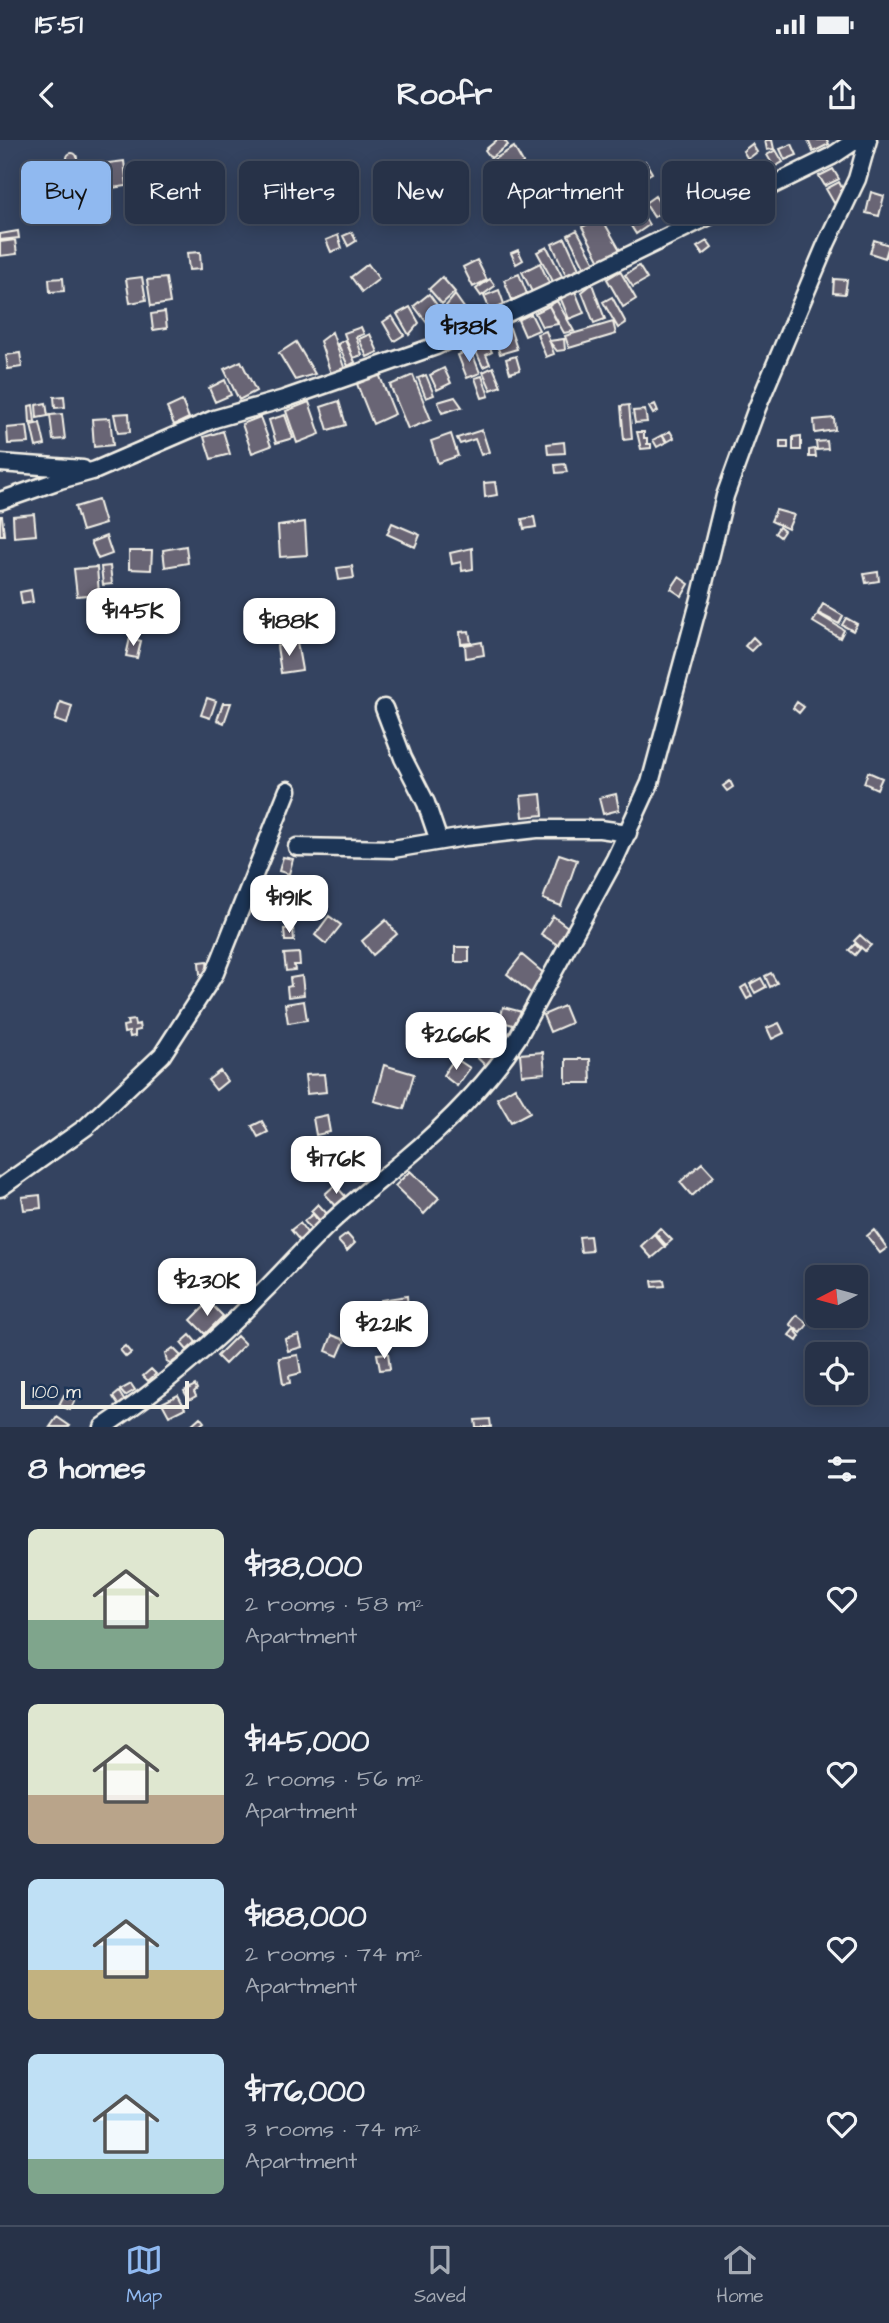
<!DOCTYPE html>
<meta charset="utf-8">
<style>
:root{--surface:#273248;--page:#2f3a4f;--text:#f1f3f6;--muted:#a4aab4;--line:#434d60;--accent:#90b9f0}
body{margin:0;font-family:"Architects Daughter",sans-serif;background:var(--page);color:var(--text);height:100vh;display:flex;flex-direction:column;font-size:26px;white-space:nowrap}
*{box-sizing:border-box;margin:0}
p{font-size:23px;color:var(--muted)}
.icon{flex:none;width:38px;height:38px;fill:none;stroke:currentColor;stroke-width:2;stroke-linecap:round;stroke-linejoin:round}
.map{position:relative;height:1287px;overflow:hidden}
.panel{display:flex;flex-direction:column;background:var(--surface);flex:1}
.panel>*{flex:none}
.top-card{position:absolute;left:21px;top:21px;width:847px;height:63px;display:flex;gap:14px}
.needle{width:46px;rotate:264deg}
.buttons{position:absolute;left:805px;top:1125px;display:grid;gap:14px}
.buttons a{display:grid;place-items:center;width:63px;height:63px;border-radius:10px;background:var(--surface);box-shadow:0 4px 18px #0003,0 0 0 2px var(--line);font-size:35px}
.scale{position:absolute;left:21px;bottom:18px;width:168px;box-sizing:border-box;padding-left:7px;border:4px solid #f4f1e8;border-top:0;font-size:19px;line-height:24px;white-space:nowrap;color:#f4f1e8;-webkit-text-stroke:5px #1d3557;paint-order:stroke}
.price{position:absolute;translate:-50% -60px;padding:0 16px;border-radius:14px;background:#fff;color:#222;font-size:23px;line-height:46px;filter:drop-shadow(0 2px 4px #0008)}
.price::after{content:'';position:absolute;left:50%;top:42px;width:21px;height:16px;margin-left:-10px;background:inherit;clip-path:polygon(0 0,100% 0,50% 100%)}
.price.on{background:var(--accent);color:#111}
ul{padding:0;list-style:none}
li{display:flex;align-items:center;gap:21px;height:175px;padding:0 28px}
li span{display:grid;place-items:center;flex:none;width:196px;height:140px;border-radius:10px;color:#555}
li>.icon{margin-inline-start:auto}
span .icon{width:84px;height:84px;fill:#fffc;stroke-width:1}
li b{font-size:30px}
h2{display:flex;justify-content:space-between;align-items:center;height:84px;padding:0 28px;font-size:30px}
.pill{padding:0 24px;border-radius:10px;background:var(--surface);box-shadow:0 4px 18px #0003,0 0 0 2px var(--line);font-size:24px;line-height:63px}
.pill.on{background:var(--accent);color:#111}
.status{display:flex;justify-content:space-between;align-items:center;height:49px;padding:0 35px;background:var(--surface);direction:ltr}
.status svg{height:19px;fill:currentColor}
header{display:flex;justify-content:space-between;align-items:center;height:91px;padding:0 28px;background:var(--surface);font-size:32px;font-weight:800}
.tab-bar{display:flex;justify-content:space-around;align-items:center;height:98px;border-top:2px solid var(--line);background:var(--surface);font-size:19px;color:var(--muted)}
.tab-bar a{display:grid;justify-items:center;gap:4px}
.tab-bar .on{color:var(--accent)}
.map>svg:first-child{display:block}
</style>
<div class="status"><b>15:51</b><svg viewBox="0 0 49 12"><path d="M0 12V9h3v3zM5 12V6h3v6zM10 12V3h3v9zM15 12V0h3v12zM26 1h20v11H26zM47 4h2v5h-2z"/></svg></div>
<header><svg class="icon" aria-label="back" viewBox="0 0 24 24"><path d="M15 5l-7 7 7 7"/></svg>Roofr<svg class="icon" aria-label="share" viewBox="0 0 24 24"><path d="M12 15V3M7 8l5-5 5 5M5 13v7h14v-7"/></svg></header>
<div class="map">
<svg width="889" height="1287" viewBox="0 0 889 1287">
<rect width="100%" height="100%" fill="#344360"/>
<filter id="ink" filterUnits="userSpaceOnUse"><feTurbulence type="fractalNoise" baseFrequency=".0143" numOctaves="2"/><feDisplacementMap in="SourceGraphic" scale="14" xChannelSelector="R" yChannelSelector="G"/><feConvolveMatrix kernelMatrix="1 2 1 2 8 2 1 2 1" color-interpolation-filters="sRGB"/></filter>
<g filter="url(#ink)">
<path fill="#696574" stroke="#f4f1e8" stroke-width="2" d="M497,0H504L508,5L491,18L485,10Z
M765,0H772L774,9L767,10Z
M808,0H827L829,4L813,12Z
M752,4L757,12L748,19L743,11Z
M792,4L797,15L785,20L780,9Z
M514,7L523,23L502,36L493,20Z
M776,10L783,22L774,27L767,15Z
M67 18a5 5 0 1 1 10 0a5 5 0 1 1-10 0Z
M124,21L127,46L104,49L100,24Z
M645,21L652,33L645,37L638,25Z
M61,27L73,34L63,51L51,45Z
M572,29L581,44L567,52L558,37Z
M833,29L839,39L825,46L819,36Z
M454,34L464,51L447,61L437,45Z
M839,42L846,56L834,63L826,49Z
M701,44L706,53L695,60L690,50Z
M871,52L884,56L879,76L866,73Z
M655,56L664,70L654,77L645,63Z
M642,73L649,85L636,94L628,81Z
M601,77L620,110L600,121L582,87Z
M577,90L595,123L585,128L568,95Z
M18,91L19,98L0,100V94Z
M352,92L356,101L348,106L343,96Z
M338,95L342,108L331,112L326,100Z
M565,98L579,129L566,135L552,104Z
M15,100L17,114L0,116V102Z
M874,100L889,105L885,118L870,113Z
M707,101L712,108L703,115L697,107Z
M547,107L564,140L555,145L537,112Z
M518,110L523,120L516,124L511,113Z
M200,112L201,129L189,130L187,113Z
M477,120L487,140L473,147L463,127Z
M540,123L550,145L533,154L522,132Z
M368,124L379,139L362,152L351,137Z
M639,126L647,139L633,147L625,135Z
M620,131L636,159L623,167L607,139Z
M519,134L527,154L512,160L504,140Z
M142,137L146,160L130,163L126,139Z
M442,137L455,152L442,164L429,149Z
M63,138L64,151L50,152L49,139Z
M166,138L170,163L151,166L147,140Z
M490,139L495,146L481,156L476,149Z
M834,139L847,140L845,154L833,153Z
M592,144L605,179L594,183L582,152Z
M499,150L504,164L490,170L484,156Z
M575,151L584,173L569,179L560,157Z
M429,154L445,176L430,187L414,166Z
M455,155L467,172L454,181L445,167Z
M612,157L626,183L618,188L603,162Z
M557,161L574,191L564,193L549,166Z
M549,166L558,184L542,187L535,173Z
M410,167L419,183L409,195L397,174Z
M165,172L167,188L153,190L151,174Z
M531,174L539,190L525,196L518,180Z
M392,176L404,195L394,201L383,182Z
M613,182L616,194L569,208L565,196Z
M361,187L364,194L356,197L362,215L353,218L344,193Z
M510,188L517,209L500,214L493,193Z
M546,191L554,214L546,217L537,194Z
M332,192L345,230L331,234L320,201Z
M370,194L378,212L367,217L359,199Z
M485,199L492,212L486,215L490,224L483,227L473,205Z
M564,199L565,210L557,211L549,201Z
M345,200L355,222L348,226L338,204Z
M296,202L315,234L295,240L279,213Z
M471,210L480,233L467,238L458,215Z
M20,213L22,227L8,229L6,215Z
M516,216L520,230L510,233L506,219Z
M241,221L256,251L239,260L224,229Z
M493,227L501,246L491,250L483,232Z
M444,228L451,243L437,250L430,235Z
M379,234L395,274L373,284L357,244Z
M413,235L431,280L408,289L390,245Z
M426,235L434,255L426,258L418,238Z
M482,236L489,256L482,258L475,238Z
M225,240L231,255L215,262L209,248Z
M64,256L65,267L55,268L54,257Z
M455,257L462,267L442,273L438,262Z
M182,261L189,278L174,285L167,268Z
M339,261L346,285L328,290L321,267Z
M309,262L320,294L297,303L286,271Z
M46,263L48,276L37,278L36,265Z
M655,264L658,271L653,274L649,267Z
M33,265L35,282L30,283L29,266Z
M629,265L632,299L624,300L621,266Z
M645,270L647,282L635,283L633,271Z
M129,273L130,292L118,293L114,274Z
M62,274L65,299L53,300L50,275Z
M285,275L293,298L276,303L269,280Z
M260,277L271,306L252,313L242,284Z
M110,278L113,305L94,307L92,279Z
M834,278L835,290L815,293L814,280Z
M40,283L45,305L36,307L31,285Z
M27,286L29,303L8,304L7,288Z
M482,290L489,312L481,315L475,299L460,304L457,298Z
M223,291L230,314L211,319L204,297Z
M670,291L674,298L667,302L663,295Z
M637,292H644V298H647V304H651V308L641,309Z
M451,294L458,316L438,323L431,301Z
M662,295L666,302L657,307L653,300Z
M801,296V310H793V297Z
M780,301H788V308H780Z
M827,301L828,309L817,310L816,302Z
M564,302L565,313L548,314L547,304Z
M815,309L816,317H809V310Z
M565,324L567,332L556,333L555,325Z
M495,342L497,355L485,357L484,343Z
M98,360L105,384L82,391L75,367Z
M776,370L794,375L788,389L771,381Z
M34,374L36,395L14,397L13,376Z
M0,376H2L4,395H0Z
M534,377L536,387L524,389L522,379Z
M305,382L307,415L280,417L278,386Z
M392,383L420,395L415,407L387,394Z
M779,387L784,391L780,397L775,393Z
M106,396L112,414L98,419L91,402Z
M186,406L188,423L165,427L163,410Z
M472,408L473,429L462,431L461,422L452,424L450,413Z
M129,411H152L151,430L129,429Z
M110,426L112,444L103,445L101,427Z
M352,426L354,438L339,440L337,428Z
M97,427L99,454L77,456L74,429Z
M878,432L879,441L866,443L864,434Z
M679,437L689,444L682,456L671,449Z
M31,450L33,462L22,464L20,452Z
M823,464L843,476L839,484L818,473Z
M818,474L844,490L840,498L813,482Z
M846,478L857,484L853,491L842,485Z
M469,491L471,503L461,504L460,492Z
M753,497L759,503L751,511L745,506Z
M130,498L141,501L137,518L126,516Z
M297,502L302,530L281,533L277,506Z
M482,502L484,515L466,518L465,505Z
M207,558L216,561L210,578L201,575Z
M60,562L72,566L67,584L55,580Z
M797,562L804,567L799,573L793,568Z
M223,563H231L224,583L217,580Z
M868,632L882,638L877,649L864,643Z
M730,641L733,647L727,651L723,646Z
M541,654L543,675L523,677L521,656Z
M616,654L619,670L603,674L599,658Z
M559,714L577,720L561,766L543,759Z
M283,717L293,719L289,734L279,731Z
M290,763L291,772L281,774L280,764Z
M329,776L341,785L326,804L315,795Z
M553,776L569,788L558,805L541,794Z
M386,780L397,794L373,815L362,801Z
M293,788L294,801H285L284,789Z
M860,795L871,805L865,811L854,801Z
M855,804L860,809L855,815L849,810Z
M455,807H469V822H455Z
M299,813L300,825H294L295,830L286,831L284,814Z
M522,815L547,836L532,854L507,834Z
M207,821L208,834H200L199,822Z
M771,833L777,843L770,847L765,836Z
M302,836L304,855L288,857L287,847L291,846L290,838Z
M761,838L766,847L755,853L750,844Z
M746,845L752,856L747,859L741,848Z
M304,861L307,880L288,883L285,864Z
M564,866L571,883L550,892L543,875Z
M503,867L522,872L519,887L500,881Z
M134,880L135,885L139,884L140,890L135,891V896L130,897L129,892L124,893L123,886L128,885L127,881Z
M779,883L784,893L772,899L767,888Z
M470,896L495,919L487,927L463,904Z
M491,896L504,907L496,916L483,905Z
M543,912L545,933L522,935L520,914Z
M455,918L470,928L457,946L443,935Z
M566,919H590L591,943H566Z
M384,925L414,934L404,969L374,961Z
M220,931L227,941L216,950L208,940Z
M324,934L326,952L307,954L305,935Z
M515,947L530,972L511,982L497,958Z
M327,975L330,992L316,995L313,978Z
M262,981L268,992L258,997L252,986Z
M702,1023L714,1036L692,1056L680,1042Z
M410,1031L439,1058L424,1074L395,1046Z
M335,1045L347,1058L337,1067L325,1054Z
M40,1055L41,1068L24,1070L22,1057Z
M318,1064L330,1077L323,1084L311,1071Z
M313,1074L322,1086L314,1093L304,1081Z
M300,1083L308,1094L300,1101L291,1090Z
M660,1088L672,1100L666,1105L655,1093Z
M874,1090L887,1108L880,1113L867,1096Z
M347,1094L355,1103L347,1111L338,1101Z
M654,1094L665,1107L652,1118L641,1106Z
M590,1096L592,1111L581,1112L579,1097Z
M664,1140L665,1146L653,1147L652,1141Z
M407,1156L408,1169L382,1173L381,1160Z
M209,1162L223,1176L205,1194L191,1180Z
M797,1175L808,1184L801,1193L790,1184Z
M794,1189L800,1196L797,1201L789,1195Z
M190,1195L196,1202L187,1210L181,1203Z
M299,1195L302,1207L288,1211L285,1199Z
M332,1195L345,1200L338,1216L326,1211Z
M237,1196L245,1204L225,1224L217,1216Z
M125,1206L131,1213L126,1217L120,1210Z
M173,1208L181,1216L170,1224L167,1222L165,1214Z
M388,1213L390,1229L380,1230L377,1214Z
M298,1215L301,1233L289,1236L290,1243L283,1244L279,1218Z
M814,1222L817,1224V1235L809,1230Z
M151,1229L156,1234L148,1241L143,1236Z
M131,1244L135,1250L125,1256L120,1250Z
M195,1245L197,1249L194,1252L196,1256L189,1260L184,1251Z
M119,1252L125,1262L119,1266L113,1257Z
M64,1255L75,1260L70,1270L59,1265Z
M178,1255L185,1268L169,1276L162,1263Z
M57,1277L70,1286L69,1287H50Z
M200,1277L204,1282L198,1287H192L191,1285Z
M490,1279L491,1287H476L475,1280Z"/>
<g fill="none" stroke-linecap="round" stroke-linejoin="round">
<g stroke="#f4f1e8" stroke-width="21">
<path id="minor" d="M0,323L83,329
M0,361L60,340L96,330L214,279L284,259L436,206L587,136L832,16L856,0
M384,568L403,618L426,663L439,701
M297,707L393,709L465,697L537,689H600L628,693
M0,1048L86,987L162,915L215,833L288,650
M103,1287C160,1249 214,1203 262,1153C285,1130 306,1106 329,1084C352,1062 378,1042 402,1022C446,985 487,945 518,897L615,719L650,643L701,455L725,356L757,268L827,102L857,39L868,0"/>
</g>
<use href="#minor" stroke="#1d3557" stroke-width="16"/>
</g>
</g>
</svg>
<div class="buttons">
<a><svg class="needle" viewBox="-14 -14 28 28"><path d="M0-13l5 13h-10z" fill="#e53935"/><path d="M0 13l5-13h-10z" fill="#a4aab4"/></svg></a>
<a><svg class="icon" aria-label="locate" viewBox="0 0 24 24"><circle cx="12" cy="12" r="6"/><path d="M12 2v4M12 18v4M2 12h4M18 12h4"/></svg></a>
</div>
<div class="scale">100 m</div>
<b class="price on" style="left:469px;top:224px">$138K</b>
<b class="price" style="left:133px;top:508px">$145K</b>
<b class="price" style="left:289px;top:518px">$188K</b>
<b class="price" style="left:289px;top:795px">$191K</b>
<b class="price" style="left:456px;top:932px">$266K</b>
<b class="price" style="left:336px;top:1056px">$176K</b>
<b class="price" style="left:207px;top:1178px">$230K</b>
<b class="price" style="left:384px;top:1221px">$221K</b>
<div class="top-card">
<a class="pill on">Buy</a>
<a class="pill">Rent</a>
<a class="pill">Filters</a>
<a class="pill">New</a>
<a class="pill">Apartment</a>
<a class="pill">House</a>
</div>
</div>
<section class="panel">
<h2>8 homes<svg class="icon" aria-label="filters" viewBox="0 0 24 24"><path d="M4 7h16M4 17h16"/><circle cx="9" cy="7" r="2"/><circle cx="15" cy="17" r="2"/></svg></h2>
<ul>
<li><span style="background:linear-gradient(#dfe7d0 65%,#7fa58c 0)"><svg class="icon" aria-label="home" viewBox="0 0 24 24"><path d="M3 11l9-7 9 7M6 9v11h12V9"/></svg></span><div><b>$138,000</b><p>2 rooms · 58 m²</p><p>Apartment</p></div><svg class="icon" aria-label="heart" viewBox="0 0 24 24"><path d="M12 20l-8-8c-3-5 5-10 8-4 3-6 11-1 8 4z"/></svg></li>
<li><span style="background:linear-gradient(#dfe7d0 65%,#b9a48a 0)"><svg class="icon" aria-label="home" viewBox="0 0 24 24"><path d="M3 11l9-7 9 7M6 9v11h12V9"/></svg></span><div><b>$145,000</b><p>2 rooms · 56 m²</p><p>Apartment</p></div><svg class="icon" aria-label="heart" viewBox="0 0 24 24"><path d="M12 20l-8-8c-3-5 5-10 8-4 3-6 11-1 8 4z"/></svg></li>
<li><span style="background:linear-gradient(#bfe0f5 65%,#c2b280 0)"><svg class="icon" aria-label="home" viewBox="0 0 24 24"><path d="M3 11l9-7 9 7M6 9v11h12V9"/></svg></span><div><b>$188,000</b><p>2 rooms · 74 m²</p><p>Apartment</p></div><svg class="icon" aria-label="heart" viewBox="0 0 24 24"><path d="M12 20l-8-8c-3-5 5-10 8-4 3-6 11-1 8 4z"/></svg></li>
<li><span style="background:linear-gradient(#bfe0f5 75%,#7fa58c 0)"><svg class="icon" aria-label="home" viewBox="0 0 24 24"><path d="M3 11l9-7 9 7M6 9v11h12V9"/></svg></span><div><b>$176,000</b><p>3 rooms · 74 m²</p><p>Apartment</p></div><svg class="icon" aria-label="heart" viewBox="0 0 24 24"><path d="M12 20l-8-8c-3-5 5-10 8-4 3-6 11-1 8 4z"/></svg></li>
</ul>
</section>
<nav class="tab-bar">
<a class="on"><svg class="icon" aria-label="map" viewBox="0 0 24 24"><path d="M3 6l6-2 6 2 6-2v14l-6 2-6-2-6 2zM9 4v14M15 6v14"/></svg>Map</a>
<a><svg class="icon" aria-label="saved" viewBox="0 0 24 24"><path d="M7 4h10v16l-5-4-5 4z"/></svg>Saved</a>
<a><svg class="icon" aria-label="home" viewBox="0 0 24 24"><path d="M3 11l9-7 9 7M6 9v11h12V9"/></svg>Home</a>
</nav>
